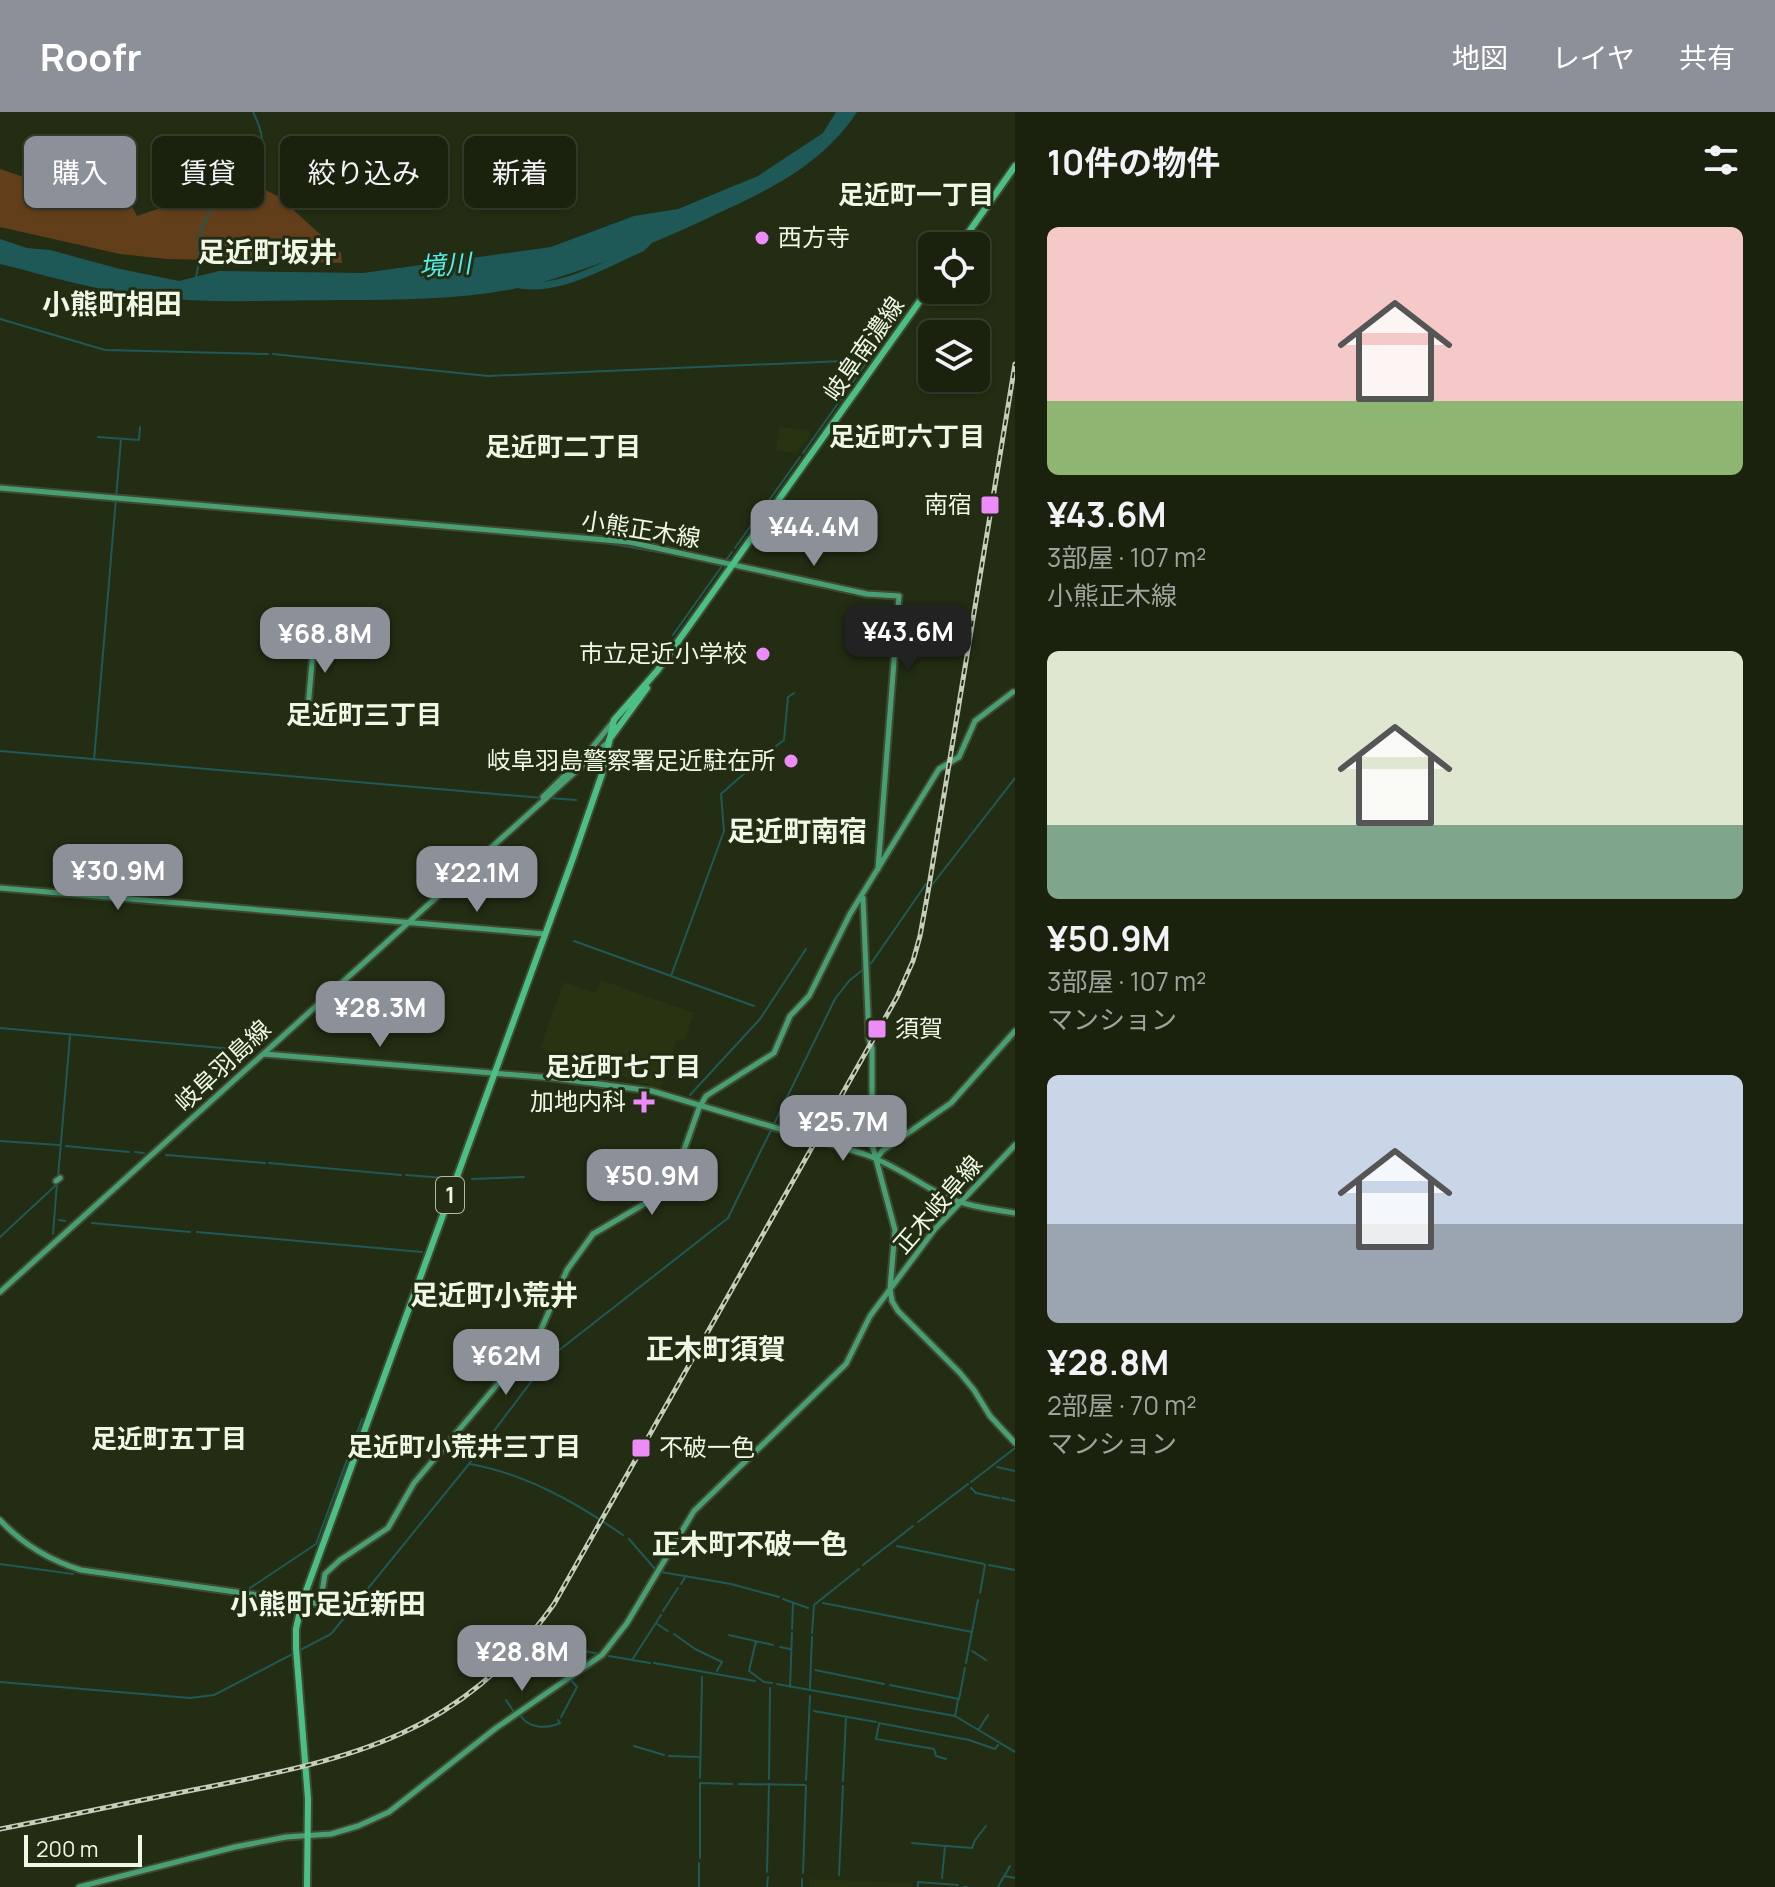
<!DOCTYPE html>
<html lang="ja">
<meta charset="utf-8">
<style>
:root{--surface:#1a220e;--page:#232a17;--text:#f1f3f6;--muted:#9fa49e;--line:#383f2e;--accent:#8c9099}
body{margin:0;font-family:Manrope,"Noto Sans JP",sans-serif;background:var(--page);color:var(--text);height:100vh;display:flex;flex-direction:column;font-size:30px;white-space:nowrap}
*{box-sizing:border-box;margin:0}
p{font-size:26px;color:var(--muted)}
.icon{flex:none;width:44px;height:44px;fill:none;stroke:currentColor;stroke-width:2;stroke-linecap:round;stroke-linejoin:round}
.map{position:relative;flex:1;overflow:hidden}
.sheet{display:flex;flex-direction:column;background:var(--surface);width:760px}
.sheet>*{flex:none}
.hud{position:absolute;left:24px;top:24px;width:760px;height:72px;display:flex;gap:16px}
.buttons{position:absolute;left:918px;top:120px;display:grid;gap:16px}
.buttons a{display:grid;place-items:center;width:72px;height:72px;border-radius:12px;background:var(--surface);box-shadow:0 2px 6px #0004,0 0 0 2px var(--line);font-size:40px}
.scale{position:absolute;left:24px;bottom:20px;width:118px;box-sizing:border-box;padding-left:8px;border:4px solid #eff7e6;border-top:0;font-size:22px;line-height:28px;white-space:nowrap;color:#eff7e6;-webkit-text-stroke:6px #232d13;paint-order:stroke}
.price{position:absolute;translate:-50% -68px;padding:0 18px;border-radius:16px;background:var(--accent);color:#fff;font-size:26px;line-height:52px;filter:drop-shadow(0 2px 4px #0008)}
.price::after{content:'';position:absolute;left:50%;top:48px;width:24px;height:18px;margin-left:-12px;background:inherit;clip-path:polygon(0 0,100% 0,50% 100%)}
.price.active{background:#222;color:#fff}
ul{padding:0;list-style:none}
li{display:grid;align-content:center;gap:16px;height:424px;padding:0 32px}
li span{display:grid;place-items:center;height:248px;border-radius:12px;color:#555}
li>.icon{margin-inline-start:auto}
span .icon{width:144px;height:144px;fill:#fffc;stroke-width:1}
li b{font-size:34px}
h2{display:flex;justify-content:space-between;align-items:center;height:96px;padding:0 32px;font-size:34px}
.pill{padding:0 28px;border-radius:12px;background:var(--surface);box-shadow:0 2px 6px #0004,0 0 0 2px var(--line);font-size:28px;line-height:72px}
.pill.active{background:var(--accent);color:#fff}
header{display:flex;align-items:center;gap:48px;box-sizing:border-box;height:112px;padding:0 40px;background:var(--accent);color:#fff}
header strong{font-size:38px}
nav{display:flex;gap:44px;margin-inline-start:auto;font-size:28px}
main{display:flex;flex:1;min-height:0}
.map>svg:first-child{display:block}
</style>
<header>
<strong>Roofr</strong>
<nav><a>地図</a><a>レイヤ</a><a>共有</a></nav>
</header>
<main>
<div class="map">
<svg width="1015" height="1775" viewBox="0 0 1015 1775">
<rect width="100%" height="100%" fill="#232d13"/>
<path fill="#273311" d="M779,315L810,318V324L797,341L776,339Z
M601,868L694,901L684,928L677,927L661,977L540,936L564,870L596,881Z
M810,1767L912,1771V1775H809Z"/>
<path fill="#633e1b" d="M0,57L36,69L116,62L137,104L245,67L279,85L341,141L342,151L167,147L120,142L0,115Z"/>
<path fill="#1f5957" d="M836,0H857C820,56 764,80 706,107C657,130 605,151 553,167C485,188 413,188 343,188C278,188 212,192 148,185C98,179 49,164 0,152V127L27,136L50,138L120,157L179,169L219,159L363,161L551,135L634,104L678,97L758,64L823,21Z"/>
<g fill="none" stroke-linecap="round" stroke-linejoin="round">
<path stroke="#1f5957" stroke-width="2" d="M199,149C199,141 198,131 200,123C202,113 222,74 231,68C241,61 250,66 260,61C266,40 263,19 253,0
M196,165L198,155
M0,207L105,238L268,242
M273,242L488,264L867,248
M98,325L139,328L140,315
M803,341L886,223
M563,427L594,429
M600,430L664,441
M735,436L800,345
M666,441L683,444
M726,448L732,440
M673,523L722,454L694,447
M776,634L784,628L788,585L794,581
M0,639L543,686
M94,648L121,327
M549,686L576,688
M574,829L754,894
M671,864L724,719L721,682L772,637
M0,916L255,939
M690,983L760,907L806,837
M0,1029L59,1033
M66,1034L129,1040
M135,1040L144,1041
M166,1043L265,1051
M269,1051L401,1063
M406,1063L445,1066
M58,1065L70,924
M472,1067L524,1065
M59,1108L65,1109
M92,1111L190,1120
M197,1120L422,1140
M53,1122L57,1071
M0,1125L55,1074
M470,1352C526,1362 577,1391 623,1423
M997,1355L1015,1359
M971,1370L1015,1336
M971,1376L976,1381L999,1386
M1002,1386L1015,1389
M918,1410L968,1372
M629,1427L656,1458
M897,1434L984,1452
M0,1452L73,1462
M863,1453L913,1414
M989,1453L1015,1458
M661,1460L731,1472L779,1485
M681,1472L685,1465
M250,1476L316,1432L362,1307
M980,1481L985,1453
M783,1487L808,1496
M823,1491L972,1520
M663,1499L678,1476
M657,1512L668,1519
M792,1517L793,1491
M812,1521L814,1493L859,1457
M674,1522L695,1537L722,1550L717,1559
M729,1523L773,1533
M756,1529L749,1559L764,1570L772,1571
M780,1535L790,1537
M972,1539L986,1548
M609,1544L650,1551
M564,1545L575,1537L599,1542
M632,1548L661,1503
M560,1550L567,1563
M654,1551L755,1569
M966,1551L978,1488
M815,1558L884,1572
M0,1570L190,1586L214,1583L331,1522L469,1352L549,1246L728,1106L835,887L849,869L872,850L926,772L932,773L1015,666
M777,1572L955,1604
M890,1573L959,1587L965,1556
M790,1575L792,1521
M810,1576L812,1525
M506,1588L514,1600
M958,1588L955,1604L1015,1640
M814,1599L876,1610
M520,1603C529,1617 546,1617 560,1611L558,1608
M561,1605L577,1575L571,1568
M879,1611L969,1628L995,1637L998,1633
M879,1612L876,1627L934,1637L936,1644L946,1647
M979,1617L988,1603
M634,1634L664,1643
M669,1644L700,1645
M700,1666L702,1565
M769,1667L770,1576
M806,1668L810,1584
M843,1669L846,1605
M739,1672L805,1673
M912,1731L945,1734L942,1766
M946,1734L972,1736L975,1728L986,1714
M700,1746V1671L732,1672
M767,1760L769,1672
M803,1761L806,1674
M839,1763L843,1674
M1005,1763L1010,1754
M699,1775V1751
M767,1775L768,1765
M802,1775V1767
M918,1775V1770L958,1773
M964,1775H967
M998,1775L1004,1764L1015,1766"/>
<path stroke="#1f5957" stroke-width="7" d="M515,172C557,182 605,152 642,136L649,129"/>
<g stroke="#404931" stroke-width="9">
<path id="secondary" d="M0,376L629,430L867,482L899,484L878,757
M308,596L314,527
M543,685L587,642L612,611
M0,776L545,822
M863,786L869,927L872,936V1032L895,1118L890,1177L892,1189L898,1199L960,1261L974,1278L990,1304L1015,1331
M264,942L553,966L652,979L864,1042C893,1052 915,1069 942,1083C965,1094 990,1097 1015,1101
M877,1046L882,1039L951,991L1015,919
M56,1069L60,1066
M0,1180L607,631
M0,1408C23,1433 49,1448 81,1458L320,1492L325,1462L340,1448L388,1416L414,1371L502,1267L515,1234L540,1220L567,1158L593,1122L651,1088L674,1066L699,996L706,984L774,941L790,904L809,884L850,802L939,657L959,645L975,609L1013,580
M79,1775L235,1735L286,1725L331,1722L358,1714L389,1700L496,1616L602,1543L627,1511L694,1399L846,1252L870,1204L935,1117L1015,1033"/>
</g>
<g stroke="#404931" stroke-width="10">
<path id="primary" d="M959,134L1015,54
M657,559L932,172
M609,628L647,576
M307,1775L308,1687L296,1536V1517L302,1490L573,746L602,662L614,608L657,559"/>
</g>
<use href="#secondary" stroke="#489f73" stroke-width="5"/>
<use href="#primary" stroke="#4ac087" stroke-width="6"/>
<g stroke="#c5cebb" stroke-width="5">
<path id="rail" d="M0,1717C68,1704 135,1689 203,1676C353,1646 460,1624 554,1492L897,885L913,849L920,824L928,780L1015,252"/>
</g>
<use href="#rail" stroke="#232d13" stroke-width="2" stroke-dasharray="6" stroke-linecap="butt"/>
</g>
<g fill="#ed8cf9" stroke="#232d13" stroke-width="3">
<circle cx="762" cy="126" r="8"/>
<rect x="980" y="383" width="20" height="20" rx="4"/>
<circle cx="763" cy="542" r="8"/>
<circle cx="791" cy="649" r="8"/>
<rect x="867" y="907" width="20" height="20" rx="4"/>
<path d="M640 978h8v8h8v8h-8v8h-8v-8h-8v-8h8z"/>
<rect x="631" y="1326" width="20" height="20" rx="4"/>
</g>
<g text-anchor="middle" stroke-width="6" stroke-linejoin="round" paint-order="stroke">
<rect fill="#232d13" stroke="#b2baa7" stroke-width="2" x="436" y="1065" width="28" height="36" rx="6"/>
<g font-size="22" font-weight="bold" fill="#eff7e6">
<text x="450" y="1091">1</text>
</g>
<g font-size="24" fill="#eff7e6" stroke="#232d13" text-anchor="end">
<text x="778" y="134" text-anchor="start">西方寺</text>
<text x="972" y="401">南宿</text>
<text x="747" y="550">市立足近小学校</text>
<text x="775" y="657">岐阜羽島警察署足近駐在所</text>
<text x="895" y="925" text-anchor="start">須賀</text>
<text x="626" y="998">加地内科</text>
<text x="659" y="1344" text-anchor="start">不破一色</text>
</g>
<g font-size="24" fill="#eff7e6" stroke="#232d13">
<text transform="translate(864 237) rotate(-55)" y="8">岐阜南濃線</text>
<text transform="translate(641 418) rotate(9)" y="8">小熊正木線</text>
<text transform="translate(223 954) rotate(-43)" y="8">岐阜羽島線</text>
<text transform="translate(938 1093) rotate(-49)" y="8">正木岐阜線</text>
</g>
<g font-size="26" font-weight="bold" fill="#eff7e6" stroke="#232d13">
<text x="916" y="92">足近町一丁目</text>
<text x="907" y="334">足近町六丁目</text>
<text x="563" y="344">足近町二丁目</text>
<text x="364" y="612">足近町三丁目</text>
<text x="623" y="964">足近町七丁目</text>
<text x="169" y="1336">足近町五丁目</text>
<text x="464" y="1344">足近町小荒井三丁目</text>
</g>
<g font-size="26" font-style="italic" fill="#50efe9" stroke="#232d13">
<text transform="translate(445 153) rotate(-4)" y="9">境川</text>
</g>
<g font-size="28" font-weight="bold" fill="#eff7e6" stroke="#232d13">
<text x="267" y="150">足近町坂井</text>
<text x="112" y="202">小熊町相田</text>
<text x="797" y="729">足近町南宿</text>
<text x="494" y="1193">足近町小荒井</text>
<text x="716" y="1247">正木町須賀</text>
<text x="750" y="1442">正木町不破一色</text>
<text x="328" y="1502">小熊町足近新田</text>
</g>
</g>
</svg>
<div class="buttons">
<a><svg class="icon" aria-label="locate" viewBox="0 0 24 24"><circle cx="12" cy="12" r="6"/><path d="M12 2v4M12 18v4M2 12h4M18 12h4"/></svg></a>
<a><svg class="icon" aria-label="layers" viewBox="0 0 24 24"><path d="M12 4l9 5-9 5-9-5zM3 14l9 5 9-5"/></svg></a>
</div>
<div class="scale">200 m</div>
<b class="price" style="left:814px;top:456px">¥44.4M</b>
<b class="price active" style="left:908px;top:561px">¥43.6M</b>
<b class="price" style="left:325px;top:563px">¥68.8M</b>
<b class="price" style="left:118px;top:800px">¥30.9M</b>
<b class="price" style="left:477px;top:802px">¥22.1M</b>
<b class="price" style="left:380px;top:937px">¥28.3M</b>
<b class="price" style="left:843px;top:1051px">¥25.7M</b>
<b class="price" style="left:652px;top:1105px">¥50.9M</b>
<b class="price" style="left:506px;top:1285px">¥62M</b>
<b class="price" style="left:522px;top:1581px">¥28.8M</b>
<div class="hud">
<a class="pill active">購入</a>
<a class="pill">賃貸</a>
<a class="pill">絞り込み</a>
<a class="pill">新着</a>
</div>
</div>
<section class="sheet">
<h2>10件の物件<svg class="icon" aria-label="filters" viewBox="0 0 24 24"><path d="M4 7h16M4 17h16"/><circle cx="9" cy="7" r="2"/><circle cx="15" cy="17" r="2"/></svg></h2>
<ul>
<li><span style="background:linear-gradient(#f6c9c9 70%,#8fb573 0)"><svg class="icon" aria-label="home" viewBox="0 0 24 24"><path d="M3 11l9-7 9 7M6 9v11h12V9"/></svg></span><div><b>¥43.6M</b><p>3部屋 · 107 m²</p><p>小熊正木線</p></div></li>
<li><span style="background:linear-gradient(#dfe7d0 70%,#7fa58c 0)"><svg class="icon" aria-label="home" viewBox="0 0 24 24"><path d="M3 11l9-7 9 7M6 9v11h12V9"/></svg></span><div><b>¥50.9M</b><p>3部屋 · 107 m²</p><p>マンション</p></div></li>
<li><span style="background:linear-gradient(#c9d6e8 60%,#9aa5b1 0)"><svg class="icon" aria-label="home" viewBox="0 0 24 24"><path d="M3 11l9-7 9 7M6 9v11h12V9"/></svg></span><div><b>¥28.8M</b><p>2部屋 · 70 m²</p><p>マンション</p></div></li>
</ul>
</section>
</main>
